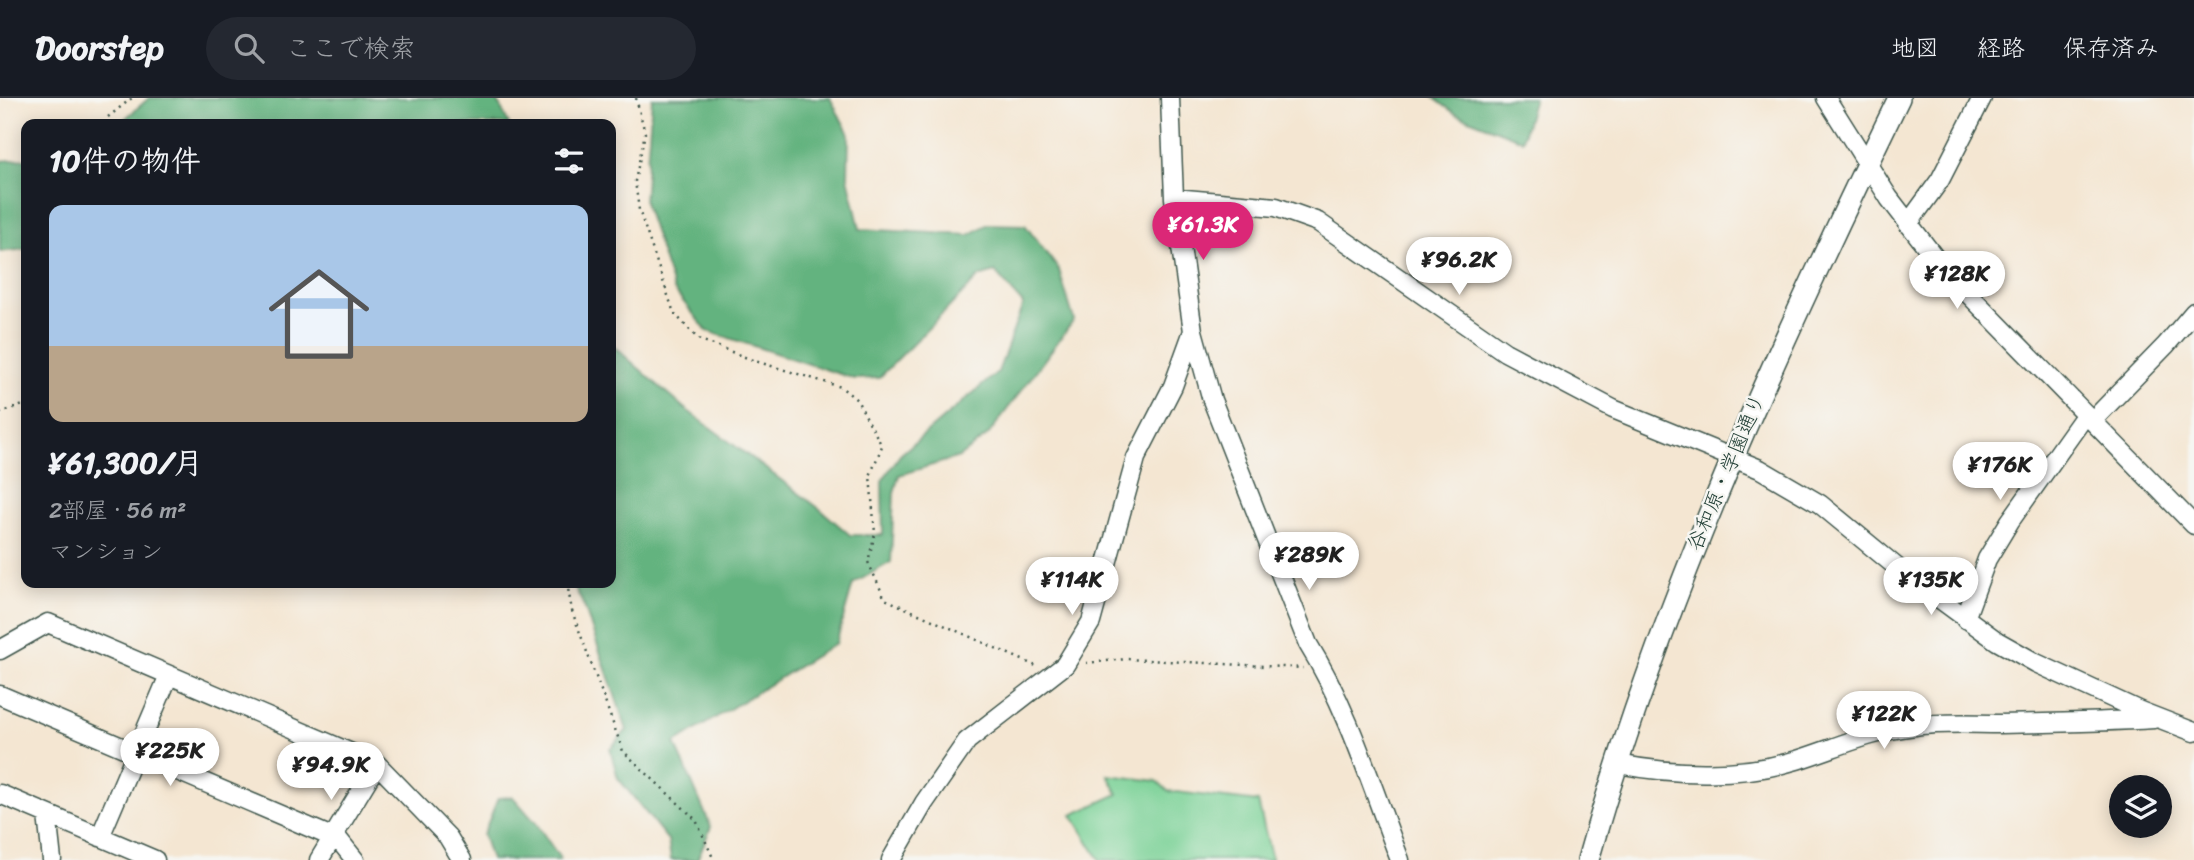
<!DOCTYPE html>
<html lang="ja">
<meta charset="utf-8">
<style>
:root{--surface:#171b24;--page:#242831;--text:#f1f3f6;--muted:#9ea1a6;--line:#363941;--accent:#db2777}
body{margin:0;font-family:Sriracha,"Klee One",sans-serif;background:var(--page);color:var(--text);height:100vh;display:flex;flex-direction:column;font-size:26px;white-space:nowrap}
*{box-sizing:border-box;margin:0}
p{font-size:23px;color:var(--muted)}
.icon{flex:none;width:38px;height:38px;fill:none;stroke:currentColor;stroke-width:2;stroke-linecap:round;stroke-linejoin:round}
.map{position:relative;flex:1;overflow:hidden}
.panel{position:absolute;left:21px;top:21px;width:595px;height:469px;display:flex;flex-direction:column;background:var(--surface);border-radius:14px;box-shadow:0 4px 18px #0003}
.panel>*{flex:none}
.tools{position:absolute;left:2109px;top:677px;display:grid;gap:14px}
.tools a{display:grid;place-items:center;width:63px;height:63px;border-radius:50%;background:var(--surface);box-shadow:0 4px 18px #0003;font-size:35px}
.price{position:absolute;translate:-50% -60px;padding:0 16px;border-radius:24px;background:#fff;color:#222;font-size:23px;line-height:46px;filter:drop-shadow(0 2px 4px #0008)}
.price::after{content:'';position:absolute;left:50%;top:42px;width:21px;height:16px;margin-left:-10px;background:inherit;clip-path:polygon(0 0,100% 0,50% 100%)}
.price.active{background:var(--accent);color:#fff}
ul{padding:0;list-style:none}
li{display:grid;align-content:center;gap:14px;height:371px;padding:0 28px}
li span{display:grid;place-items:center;height:217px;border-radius:14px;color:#555}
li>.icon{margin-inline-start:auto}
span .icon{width:126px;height:126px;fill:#fffc;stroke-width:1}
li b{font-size:30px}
h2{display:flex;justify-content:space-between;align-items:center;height:84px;padding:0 28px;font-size:30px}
header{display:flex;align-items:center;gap:42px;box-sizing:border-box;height:98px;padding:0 35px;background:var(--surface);border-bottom:2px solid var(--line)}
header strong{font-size:33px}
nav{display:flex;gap:38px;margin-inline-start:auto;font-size:24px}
.search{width:490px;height:63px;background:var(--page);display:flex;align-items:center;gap:18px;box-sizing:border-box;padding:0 24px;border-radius:38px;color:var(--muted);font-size:26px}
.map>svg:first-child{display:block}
</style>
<header>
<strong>Doorstep</strong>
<div class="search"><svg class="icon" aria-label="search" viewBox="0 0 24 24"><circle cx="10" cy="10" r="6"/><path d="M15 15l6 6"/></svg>ここで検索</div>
<nav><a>地図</a><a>経路</a><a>保存済み</a></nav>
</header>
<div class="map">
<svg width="2194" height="762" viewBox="0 0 2194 762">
<rect width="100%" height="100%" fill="#f6f6f2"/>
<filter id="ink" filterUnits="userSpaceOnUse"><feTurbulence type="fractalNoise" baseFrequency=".0143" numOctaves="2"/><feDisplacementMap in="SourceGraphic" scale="14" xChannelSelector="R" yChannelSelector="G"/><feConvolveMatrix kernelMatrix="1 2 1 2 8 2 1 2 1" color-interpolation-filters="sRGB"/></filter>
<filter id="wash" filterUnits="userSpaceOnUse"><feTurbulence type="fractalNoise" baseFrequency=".00686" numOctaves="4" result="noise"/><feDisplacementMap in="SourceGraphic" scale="28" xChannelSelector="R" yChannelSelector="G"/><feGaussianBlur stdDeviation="1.57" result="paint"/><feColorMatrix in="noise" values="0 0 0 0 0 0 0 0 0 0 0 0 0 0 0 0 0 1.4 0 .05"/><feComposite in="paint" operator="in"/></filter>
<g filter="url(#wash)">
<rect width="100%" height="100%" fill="#f4e6d2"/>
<path fill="#7ad196" stroke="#4c8765" stroke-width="2" d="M1108,677L1157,683L1168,693L1258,704L1272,762H1100L1072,717L1118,696Z"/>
<path fill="#63b37f" stroke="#41785a" stroke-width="2" d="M149,0H496L509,26H119Z
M652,0H830L849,36L848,79L860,131L969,137L988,126L1025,127L1059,172L1074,222L988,337L959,359L899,377L894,395L891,464L853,486L836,545L675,645L711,729L697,762H671L668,742L618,680L610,651L627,632L584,508L573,485H611V246L684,310L820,411L850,437H883L882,383L900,357L998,274L1023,206L995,174L979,179L879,280L855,281L707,233L674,192L644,104Z
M1434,0H1534L1522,42L1456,16Z
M26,61V151L0,154V63Z
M513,699L536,725L561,762H491L483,737L498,700Z"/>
</g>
<g filter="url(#ink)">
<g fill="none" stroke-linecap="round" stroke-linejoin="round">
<g stroke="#3f564c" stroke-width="21">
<path id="minor" d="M1170,0L1174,100L1193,233L1212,302L1308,546C1349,612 1372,690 1400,762
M1826,0L1889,100L1942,169L2194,427
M1174,100L1276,109L1318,124L1505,254L1613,311L1760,371L1820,406L1899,471L1997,543L2036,565L2140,613L2194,634
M1908,126L1940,82L1982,0
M2093,322L2166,247L2194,214
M1965,521L1987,461L2010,423L2086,316
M0,552L48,525L377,666L448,739L462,762
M0,597L339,742L355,762
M1618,666C1674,677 1742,679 1797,662C1838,649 1871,633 1915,628C1942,624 1972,626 2000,626C2051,625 2102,624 2154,621
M0,696L155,762
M47,717L52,762
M100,739L169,577
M319,762L377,666
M891,762L924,705L967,643L1065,567L1091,524L1136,360L1173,288L1193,233"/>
</g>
<g stroke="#3f564c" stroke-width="24">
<path id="major" d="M1588,762C1663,497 1779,247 1899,0"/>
</g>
<path stroke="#3f564c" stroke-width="2.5" stroke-dasharray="2 5" stroke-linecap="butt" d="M636,0L645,35L635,83L639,112L674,215L698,241L755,263L841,289L857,302L882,348L870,378L875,435L868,464L885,501L1036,568
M108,26V19L132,0
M0,315L26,306
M567,485L572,513L623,653L696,722L714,762
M1086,565L1127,561L1303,570"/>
<use href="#minor" stroke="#fff" stroke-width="18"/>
<use href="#major" stroke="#fff" stroke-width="21"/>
</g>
</g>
<g text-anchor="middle" stroke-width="5" stroke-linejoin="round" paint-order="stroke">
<g font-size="21" fill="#1f3d34" stroke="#f6f6f2">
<text transform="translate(1726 374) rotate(-67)" y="7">谷和原・学園通り</text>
</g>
</g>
</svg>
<div class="tools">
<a><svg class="icon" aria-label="layers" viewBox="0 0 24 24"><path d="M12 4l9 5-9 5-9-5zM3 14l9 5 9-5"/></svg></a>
</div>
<b class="price active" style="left:1203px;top:164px">¥61.3K</b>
<b class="price" style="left:1459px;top:199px">¥96.2K</b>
<b class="price" style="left:1957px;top:213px">¥128K</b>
<b class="price" style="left:2000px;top:404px">¥176K</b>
<b class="price" style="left:1309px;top:494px">¥289K</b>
<b class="price" style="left:1072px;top:519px">¥114K</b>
<b class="price" style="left:1931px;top:519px">¥135K</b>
<b class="price" style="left:1884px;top:653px">¥122K</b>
<b class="price" style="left:170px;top:690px">¥225K</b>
<b class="price" style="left:331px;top:704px">¥94.9K</b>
<section class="panel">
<h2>10件の物件<svg class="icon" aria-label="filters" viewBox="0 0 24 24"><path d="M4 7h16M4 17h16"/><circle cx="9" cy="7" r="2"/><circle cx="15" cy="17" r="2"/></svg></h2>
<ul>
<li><span style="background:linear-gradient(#a9c7e8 65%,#b9a48a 0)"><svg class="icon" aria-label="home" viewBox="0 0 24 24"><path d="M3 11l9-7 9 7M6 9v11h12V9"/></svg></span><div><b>¥61,300/月</b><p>2部屋 · 56 m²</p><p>マンション</p></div></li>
</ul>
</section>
</div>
